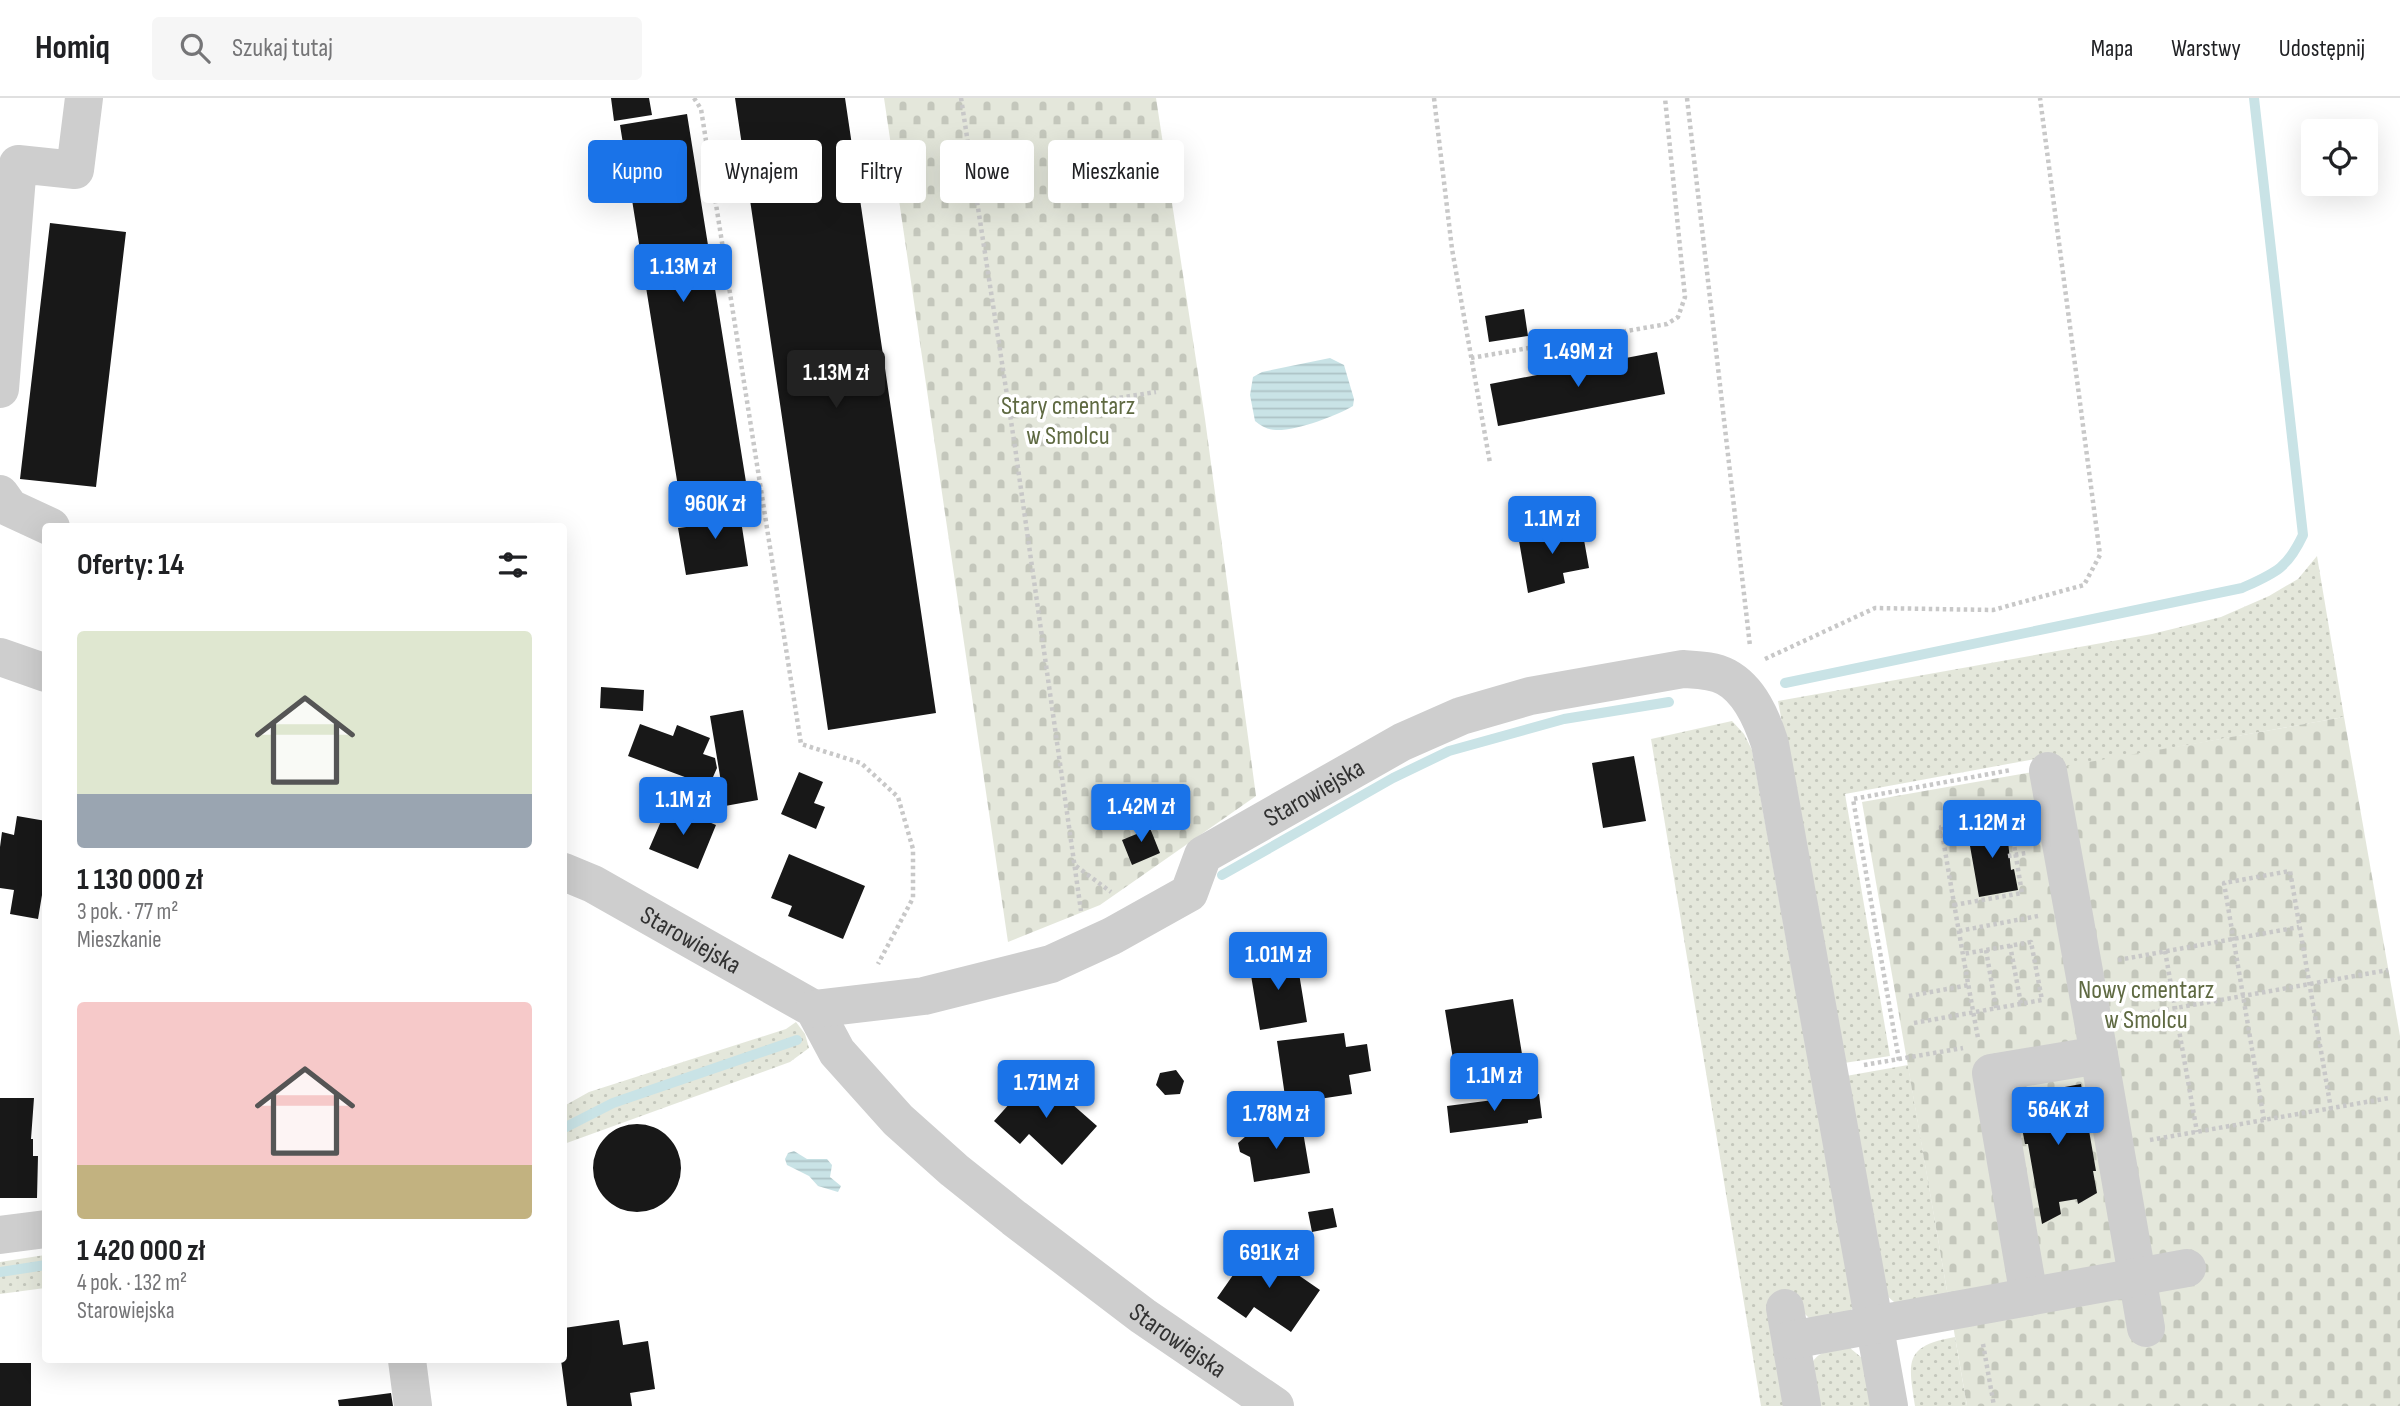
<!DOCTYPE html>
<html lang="pl">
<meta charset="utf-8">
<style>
:root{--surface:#fff;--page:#f6f6f6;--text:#202124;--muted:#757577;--line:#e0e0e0;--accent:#1a73e8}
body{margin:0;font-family:"Sofia Sans Condensed",sans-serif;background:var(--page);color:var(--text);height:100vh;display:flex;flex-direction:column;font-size:26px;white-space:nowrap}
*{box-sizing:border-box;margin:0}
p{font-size:23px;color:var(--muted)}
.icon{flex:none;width:38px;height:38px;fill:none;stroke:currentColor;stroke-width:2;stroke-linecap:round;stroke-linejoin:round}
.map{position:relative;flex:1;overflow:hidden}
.panel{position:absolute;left:42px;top:425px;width:525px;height:840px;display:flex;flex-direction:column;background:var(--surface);border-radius:7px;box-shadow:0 7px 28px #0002}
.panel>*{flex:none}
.guide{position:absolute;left:588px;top:42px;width:665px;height:63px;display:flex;gap:14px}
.controls{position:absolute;left:2301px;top:21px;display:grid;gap:14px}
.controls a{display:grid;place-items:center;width:77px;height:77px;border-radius:7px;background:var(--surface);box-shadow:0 7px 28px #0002;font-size:35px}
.price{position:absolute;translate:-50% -60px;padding:0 16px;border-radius:7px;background:var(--accent);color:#fff;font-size:23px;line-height:46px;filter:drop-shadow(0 2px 4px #0008)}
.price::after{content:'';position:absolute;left:50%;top:42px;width:21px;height:16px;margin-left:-10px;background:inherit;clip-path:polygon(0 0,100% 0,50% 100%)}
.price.current{background:#222;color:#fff}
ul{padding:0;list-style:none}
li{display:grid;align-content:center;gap:14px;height:371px;padding:0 35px}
li span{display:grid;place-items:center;height:217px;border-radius:7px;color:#555}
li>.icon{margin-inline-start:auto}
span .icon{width:126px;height:126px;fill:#fffc;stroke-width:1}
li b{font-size:30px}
h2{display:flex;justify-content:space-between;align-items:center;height:84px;padding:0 35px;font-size:30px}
.chip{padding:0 24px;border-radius:7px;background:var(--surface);box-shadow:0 7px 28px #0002;font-size:24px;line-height:63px}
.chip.current{background:var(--accent);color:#fff}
header{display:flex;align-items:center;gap:42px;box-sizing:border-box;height:98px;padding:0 35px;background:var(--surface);border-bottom:2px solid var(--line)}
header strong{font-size:33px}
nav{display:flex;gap:38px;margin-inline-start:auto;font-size:24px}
.search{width:490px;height:63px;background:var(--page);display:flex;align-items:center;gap:18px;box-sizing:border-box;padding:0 24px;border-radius:7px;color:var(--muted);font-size:26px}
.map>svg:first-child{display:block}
</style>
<header>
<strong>Homiq</strong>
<div class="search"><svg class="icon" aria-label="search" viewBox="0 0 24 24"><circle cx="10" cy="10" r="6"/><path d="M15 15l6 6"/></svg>Szukaj tutaj</div>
<nav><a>Mapa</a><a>Warstwy</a><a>Udostępnij</a></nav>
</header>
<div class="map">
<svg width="2400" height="1308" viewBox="0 0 2400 1308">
<defs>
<pattern id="grass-dots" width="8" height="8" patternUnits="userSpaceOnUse" patternTransform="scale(1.75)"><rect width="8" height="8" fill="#e4e7db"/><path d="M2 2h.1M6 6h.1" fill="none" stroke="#c4c7bc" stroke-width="1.8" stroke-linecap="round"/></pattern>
<pattern id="cemetery-stones" width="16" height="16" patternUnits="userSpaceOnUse" patternTransform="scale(1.75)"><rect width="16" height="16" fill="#e4e7db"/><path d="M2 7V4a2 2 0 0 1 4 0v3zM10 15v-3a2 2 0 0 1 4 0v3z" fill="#c4c7bc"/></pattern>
<pattern id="water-rules" width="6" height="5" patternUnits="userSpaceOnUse" patternTransform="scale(1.75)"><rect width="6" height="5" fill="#c9e3e6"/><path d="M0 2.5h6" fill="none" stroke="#adc3c6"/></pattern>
</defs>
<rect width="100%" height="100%" fill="#fff"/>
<path fill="url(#grass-dots)" d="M2317,458L2344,619L2038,674L2035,661L1845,696L1890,958L1844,965L1778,603L2152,536L2221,519L2269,498L2298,481Z
M1732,623L1744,636L1752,652L1853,1209L1849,1216L1809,1220L1804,1215L1787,1308H1761L1651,641Z
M796,924L805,936L809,950L790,964L564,1046V1008L589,994L786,931Z
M1908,967L1949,1204H1894L1886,1197L1846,978Z
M45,1157V1190L0,1196V1164Z
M1955,1239L1967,1308H1915C1908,1263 1904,1248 1955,1239Z
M1850,1250L1862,1260L1874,1308H1817L1812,1265C1820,1251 1835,1252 1850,1250Z"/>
<path fill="url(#cemetery-stones)" d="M884,0H1156L1205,321L1256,698L1100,807L1008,844Z
M2344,619L2400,938V1308H1967L1862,704Z"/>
<path fill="url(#water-rules)" d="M1330,260L1344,267L1354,301L1353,308C1337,318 1295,333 1276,332C1268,332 1261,328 1255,323L1250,297L1253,279L1262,274Z
M794,1053L807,1061H827L832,1067L830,1079L841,1088L838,1094L818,1088L809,1078L787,1067L785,1061L788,1055Z"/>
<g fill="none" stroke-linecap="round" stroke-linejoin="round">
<path stroke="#c9e3e6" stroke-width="10" d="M1785,585L2242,490C2275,475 2287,471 2303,437L2254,0
M1222,777L1393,680L1449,653L1564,621L1669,604
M564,1030L613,1005L797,942
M0,1174L46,1167"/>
</g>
<path fill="#181818" d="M611,0H649L652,17L614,23Z
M735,0H845L936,615L828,632Z
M687,16L746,384L679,395L620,27Z
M50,125L126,134L96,389L20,381Z
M1524,211L1528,238L1489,244L1485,218Z
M1657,254L1665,296L1498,328L1490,286Z
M738,403L748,468L686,477L678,430L711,426L708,406Z
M1581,425L1589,470L1563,475L1565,485L1528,495L1518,437Z
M601,589L644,592L643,613L600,610Z
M743,612L758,702L725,708L710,618Z
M640,626L673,638L677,627L710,640L703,656L715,660L717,670L709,688L628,658Z
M1634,658L1646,723L1603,730L1592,665Z
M799,674L823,684L814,705L825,709L816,731L781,716Z
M668,707L716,727L698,771L649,751Z
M17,718L46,723V773L38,821L10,816L14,792L0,790V749L2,734L14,737Z
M1146,720L1160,755L1132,767L1122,742L1139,735L1135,725Z
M2006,724L2011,772L2014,771L2018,792L1979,799L1967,731Z
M789,756L865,788L843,841L788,818L792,808L771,800Z
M1296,857L1307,924L1260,932L1249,865Z
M1513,901L1522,956L1454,967L1445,912Z
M1344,935L1346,949L1367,946L1371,973L1349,977L1352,996L1319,1001L1321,1014L1288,1019L1277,943Z
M1176,972L1184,983L1180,996L1165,997L1156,987L1160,975Z
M1037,975L1039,977L1036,980L1044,987L1047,984L1097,1028L1062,1067L1029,1036L1020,1046L994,1023Z
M2081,986L2096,1073H2093L2097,1095L2078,1106L2077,1101L2059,1104L2061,1116L2042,1126L2028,1046H2025L2016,998Z
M1539,996L1542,1020L1528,1022V1025L1450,1035L1447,1008Z
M0,1000H34L31,1041H33V1058H38L37,1100H0Z
M1301,1022L1310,1075L1254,1084L1250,1059L1240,1054L1238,1045L1246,1038L1245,1032Z
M593 1070a44 44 0 1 1 88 0a44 44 0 1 1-88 0Z
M1333,1110L1337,1129L1312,1134L1308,1114Z
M1254,1147L1257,1148L1254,1153L1262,1158L1265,1154L1320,1192L1291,1234L1254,1209L1246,1220L1217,1200Z
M619,1222L623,1247L648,1243L655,1291L630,1295L632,1308H567L561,1262H564V1230Z
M0,1265H31V1308H0Z
M391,1295L393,1308H339L338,1302Z"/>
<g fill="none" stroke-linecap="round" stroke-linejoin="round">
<path stroke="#c8c8c8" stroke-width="4.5" stroke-dasharray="3.5 3.5" stroke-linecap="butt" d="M694,0L701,11L801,646L861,665L898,699L913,751V800L878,866
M961,0L1015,349L1081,813
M1434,0L1452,151L1490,365
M1687,0L1750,548
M1471,260L1667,226L1678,219L1685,199L1665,0
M1009,317L1156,294
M1765,561L1875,510L1993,512L2084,487L2100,457L2040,0
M2008,758L2026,755
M1076,768L1111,794
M1954,807L2022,795L2009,717L1941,729C1953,800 1965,870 1978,940
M1959,833L2038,818
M2010,847L2021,906
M1986,852L1996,910
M2165,853L2197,1034
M2118,862L2299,829
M1909,898L1969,887
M2131,918L2388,872
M1914,925L2042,902L2031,844L1963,856
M1899,962L1853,701L2011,672
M1864,967L1963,950
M2264,1022L2224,785L2290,773L2331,1011
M2150,1042L2389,1000
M1983,1246L1994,1308"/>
<g stroke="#cecece" stroke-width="38">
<path d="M0,291L18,66L75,72L84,0"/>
<path d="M0,396L10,410L51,429"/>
<path d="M0,559L46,575"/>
<path d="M2048,673L2099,957"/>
<path id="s1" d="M564,774L593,786L814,911L837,954L898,1022L954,1072L1014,1120L1143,1218L1275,1308"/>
<path id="s2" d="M814,911L924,898L1051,866L1112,838L1189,795L1203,757L1402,644L1461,618L1530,598L1683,571C1697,572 1713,572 1726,579C1750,592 1762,621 1770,646L1889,1308"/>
<path d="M0,1137L46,1131"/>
<path d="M2029,1199L1991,975L2099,957L2146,1230"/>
<path d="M1785,1210L1802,1308"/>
<path d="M1791,1242L2187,1170"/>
<path d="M407,1262L413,1308"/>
</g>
</g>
<g text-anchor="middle" stroke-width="7" stroke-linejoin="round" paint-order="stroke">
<g font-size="26" fill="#5f6a42" stroke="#fff">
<text x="1068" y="316">Stary cmentarz<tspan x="1068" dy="30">w Smolcu</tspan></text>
<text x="2146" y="900">Nowy cmentarz<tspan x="2146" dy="30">w Smolcu</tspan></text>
</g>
<g font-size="26" fill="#313131" stroke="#fff">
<text dy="9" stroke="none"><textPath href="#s2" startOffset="565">Starowiejska</textPath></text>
<text dy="9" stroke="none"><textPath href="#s1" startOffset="144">Starowiejska</textPath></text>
<text dy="9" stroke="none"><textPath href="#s1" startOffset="782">Starowiejska</textPath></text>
</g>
</g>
</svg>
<div class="controls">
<a><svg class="icon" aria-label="locate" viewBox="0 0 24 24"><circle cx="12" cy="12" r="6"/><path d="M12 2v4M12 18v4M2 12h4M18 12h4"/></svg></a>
</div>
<b class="price" style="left:683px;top:206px">1.13M zł</b>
<b class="price" style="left:1578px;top:291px">1.49M zł</b>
<b class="price current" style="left:836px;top:312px">1.13M zł</b>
<b class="price" style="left:715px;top:443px">960K zł</b>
<b class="price" style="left:1552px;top:458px">1.1M zł</b>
<b class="price" style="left:683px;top:739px">1.1M zł</b>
<b class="price" style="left:1141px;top:746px">1.42M zł</b>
<b class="price" style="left:1992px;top:762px">1.12M zł</b>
<b class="price" style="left:1278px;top:894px">1.01M zł</b>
<b class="price" style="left:1494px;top:1015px">1.1M zł</b>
<b class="price" style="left:1046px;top:1022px">1.71M zł</b>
<b class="price" style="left:2058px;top:1049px">564K zł</b>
<b class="price" style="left:1276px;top:1053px">1.78M zł</b>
<b class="price" style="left:1269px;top:1192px">691K zł</b>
<div class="guide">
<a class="chip current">Kupno</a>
<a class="chip">Wynajem</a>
<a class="chip">Filtry</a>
<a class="chip">Nowe</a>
<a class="chip">Mieszkanie</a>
</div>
<section class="panel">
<h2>Oferty: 14<svg class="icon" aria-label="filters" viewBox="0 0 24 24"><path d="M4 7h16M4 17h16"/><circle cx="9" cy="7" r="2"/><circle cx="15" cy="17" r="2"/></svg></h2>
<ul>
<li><span style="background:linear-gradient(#dfe7d0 75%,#9aa5b1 0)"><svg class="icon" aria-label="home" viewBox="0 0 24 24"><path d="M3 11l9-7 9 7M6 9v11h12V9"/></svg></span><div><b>1 130 000 zł</b><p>3 pok. · 77 m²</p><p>Mieszkanie</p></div></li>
<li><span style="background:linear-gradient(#f6c9c9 75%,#c2b280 0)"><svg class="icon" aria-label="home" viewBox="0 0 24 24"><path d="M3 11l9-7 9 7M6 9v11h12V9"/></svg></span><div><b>1 420 000 zł</b><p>4 pok. · 132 m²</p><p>Starowiejska</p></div></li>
</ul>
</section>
</div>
